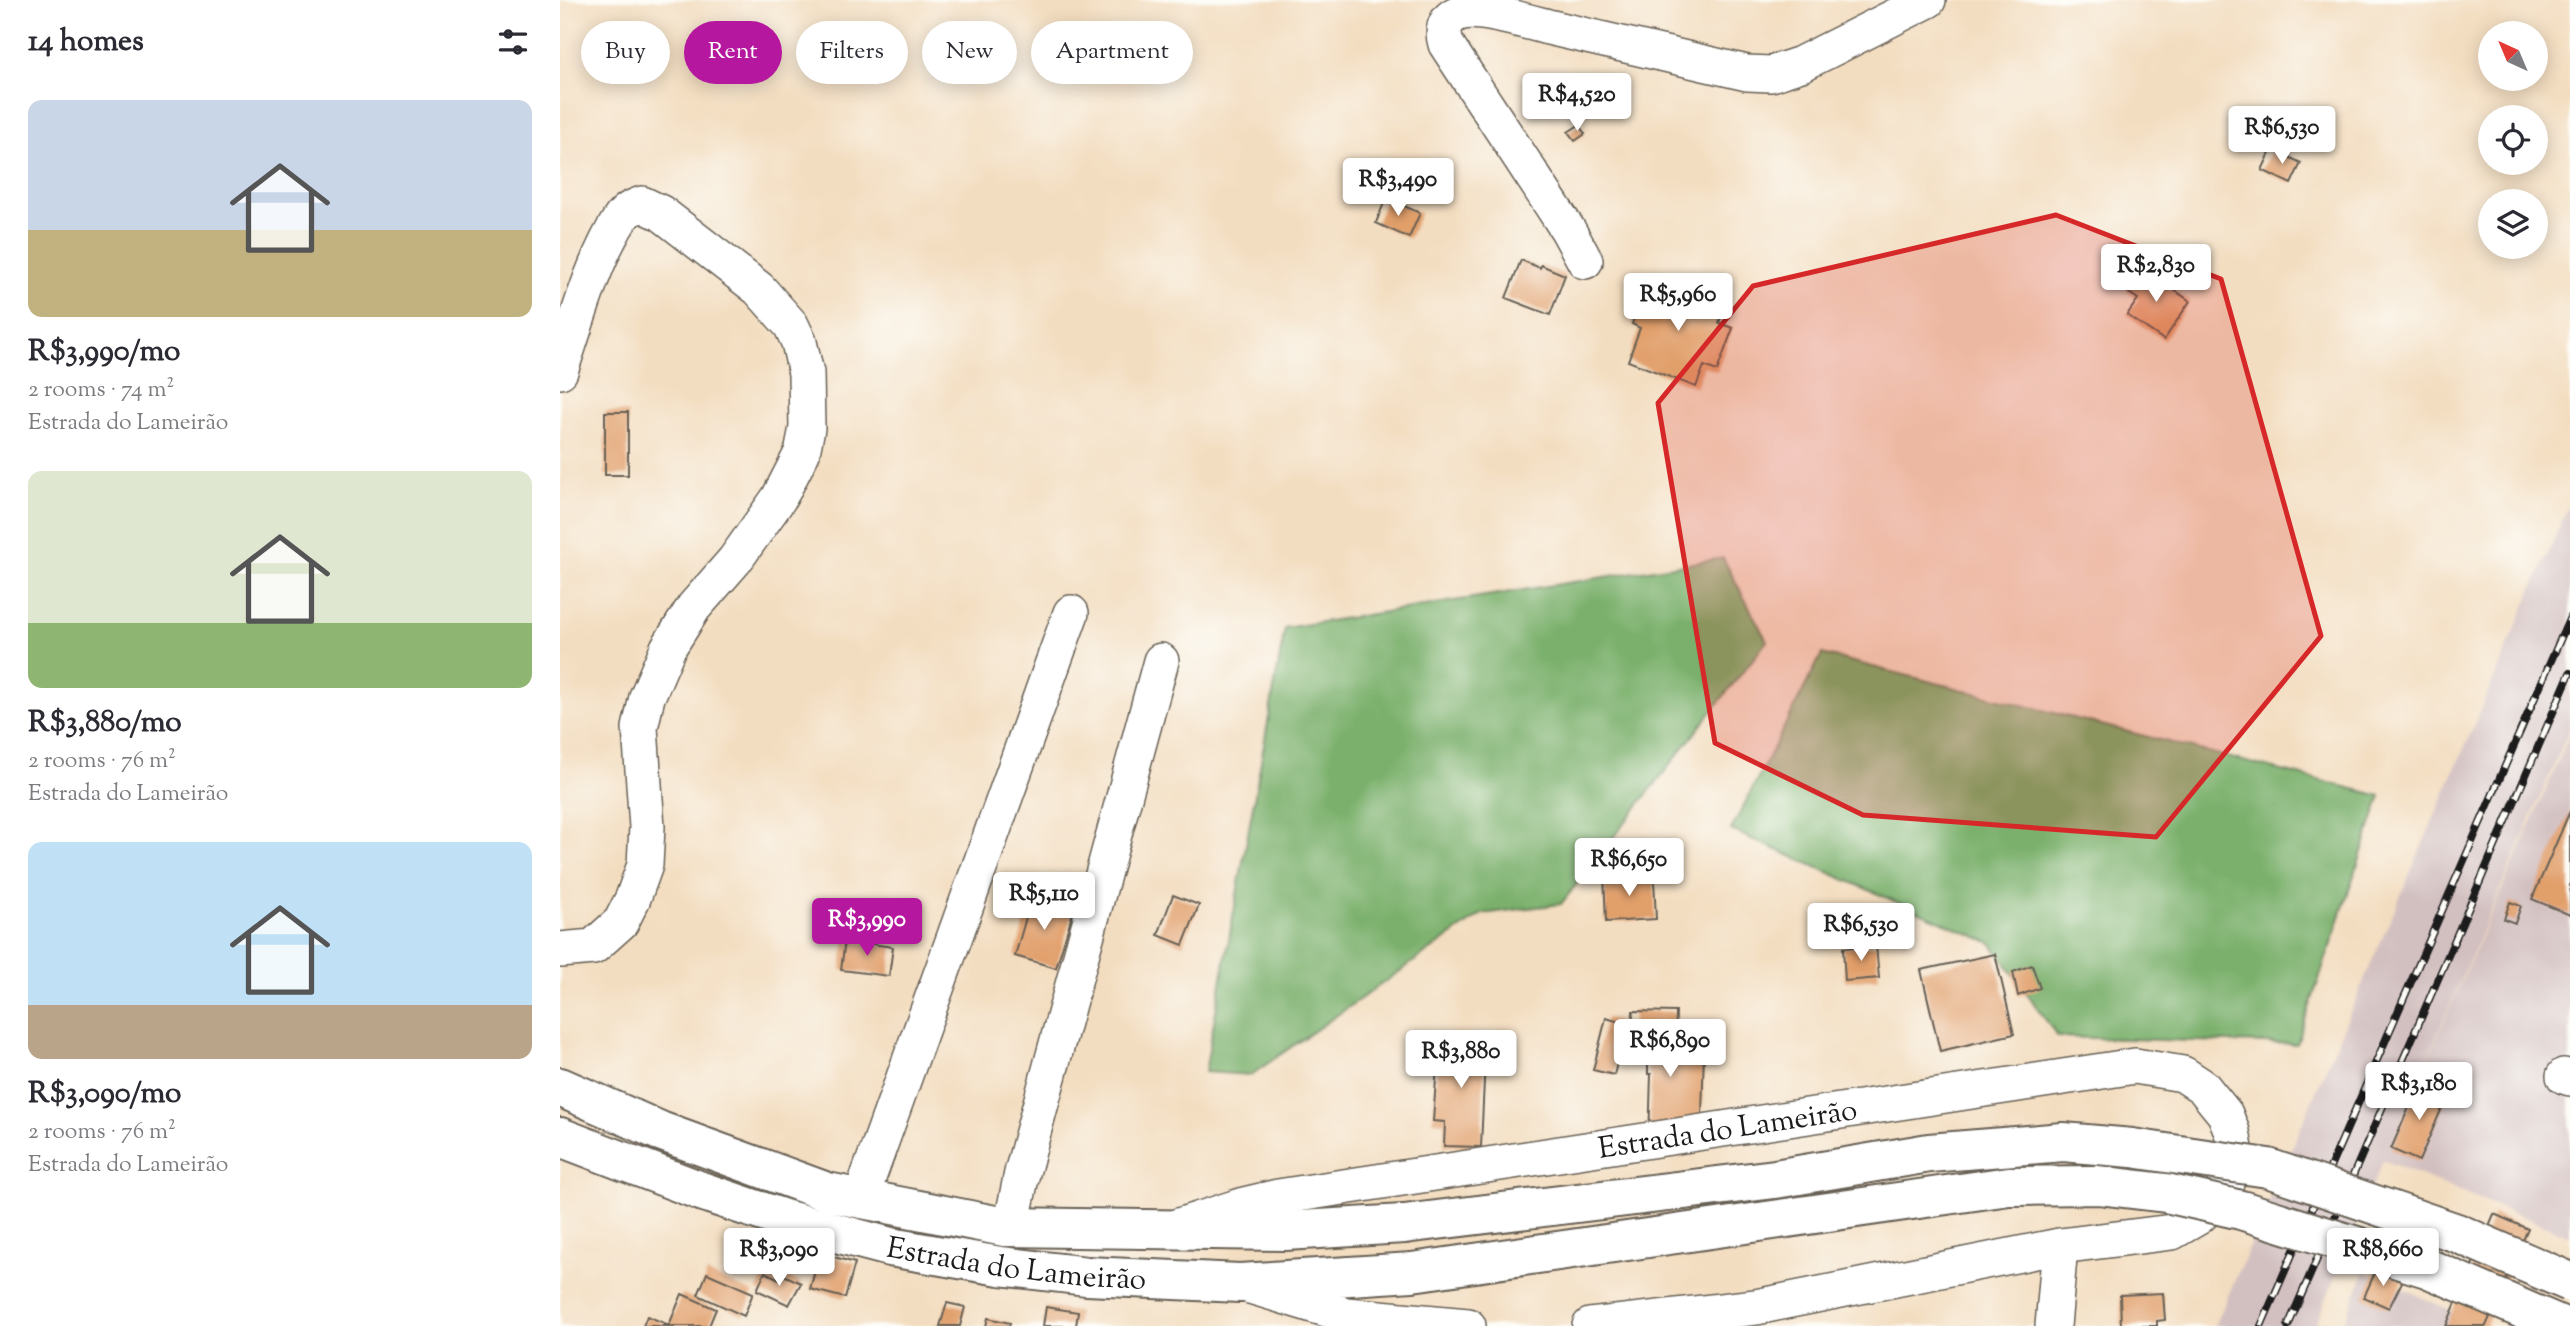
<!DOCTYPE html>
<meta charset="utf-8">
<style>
:root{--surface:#fff;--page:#f7f7f7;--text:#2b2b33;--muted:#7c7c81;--accent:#b5179e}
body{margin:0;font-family:"Sorts Mill Goudy",serif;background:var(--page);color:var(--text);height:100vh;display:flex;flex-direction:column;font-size:26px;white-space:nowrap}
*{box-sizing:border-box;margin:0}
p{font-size:23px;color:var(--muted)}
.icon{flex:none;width:38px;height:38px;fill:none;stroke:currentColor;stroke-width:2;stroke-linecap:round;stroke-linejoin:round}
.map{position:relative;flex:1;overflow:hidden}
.drawer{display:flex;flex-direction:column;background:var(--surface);width:560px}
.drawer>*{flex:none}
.hud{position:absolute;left:21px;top:21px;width:665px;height:63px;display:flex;gap:14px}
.needle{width:46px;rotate:316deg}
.tools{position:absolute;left:1918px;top:21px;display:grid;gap:14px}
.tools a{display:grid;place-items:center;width:70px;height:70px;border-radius:50%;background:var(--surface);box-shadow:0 4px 18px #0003;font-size:35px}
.price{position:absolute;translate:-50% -60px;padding:0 16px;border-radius:7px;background:#fff;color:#222;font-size:23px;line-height:46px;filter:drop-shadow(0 2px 4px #0008)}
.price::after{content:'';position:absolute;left:50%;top:42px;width:21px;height:16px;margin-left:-10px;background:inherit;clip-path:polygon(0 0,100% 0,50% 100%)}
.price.current{background:var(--accent);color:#fff}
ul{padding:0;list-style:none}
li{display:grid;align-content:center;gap:14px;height:371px;padding:0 28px}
li span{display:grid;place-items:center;height:217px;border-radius:14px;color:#555}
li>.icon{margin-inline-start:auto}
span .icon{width:126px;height:126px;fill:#fffc;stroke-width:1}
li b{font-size:30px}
h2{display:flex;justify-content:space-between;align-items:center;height:84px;padding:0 28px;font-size:30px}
.pill{padding:0 24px;border-radius:32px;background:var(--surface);box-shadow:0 4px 18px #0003;font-size:24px;line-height:63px}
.pill.current{background:var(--accent);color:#fff}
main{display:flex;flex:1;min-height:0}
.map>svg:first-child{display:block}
</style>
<main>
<section class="drawer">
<h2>14 homes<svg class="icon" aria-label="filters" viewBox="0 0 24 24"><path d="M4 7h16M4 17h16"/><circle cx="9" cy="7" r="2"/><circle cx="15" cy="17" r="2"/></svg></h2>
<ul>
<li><span style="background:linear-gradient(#c9d6e8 60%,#c2b280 0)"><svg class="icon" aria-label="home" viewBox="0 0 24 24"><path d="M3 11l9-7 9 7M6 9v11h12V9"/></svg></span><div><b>R$3,990/mo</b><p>2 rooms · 74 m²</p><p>Estrada do Lameirão</p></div></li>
<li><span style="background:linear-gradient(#dfe7d0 70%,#8fb573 0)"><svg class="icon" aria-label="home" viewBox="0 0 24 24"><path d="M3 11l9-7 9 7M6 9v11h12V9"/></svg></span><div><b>R$3,880/mo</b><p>2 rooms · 76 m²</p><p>Estrada do Lameirão</p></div></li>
<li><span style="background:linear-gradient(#bfe0f5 75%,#b9a48a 0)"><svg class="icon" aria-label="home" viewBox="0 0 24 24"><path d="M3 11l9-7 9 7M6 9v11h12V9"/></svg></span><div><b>R$3,090/mo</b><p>2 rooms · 76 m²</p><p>Estrada do Lameirão</p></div></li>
</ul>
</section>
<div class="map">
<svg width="2010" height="1326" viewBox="0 0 2010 1326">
<rect width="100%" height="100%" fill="#fdfcf7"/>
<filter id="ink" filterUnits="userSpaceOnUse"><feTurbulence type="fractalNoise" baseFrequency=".0143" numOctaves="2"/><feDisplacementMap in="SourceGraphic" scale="14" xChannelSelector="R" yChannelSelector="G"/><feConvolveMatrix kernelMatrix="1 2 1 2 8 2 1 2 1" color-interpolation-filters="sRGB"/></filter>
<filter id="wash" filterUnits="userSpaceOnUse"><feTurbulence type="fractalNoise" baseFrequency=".00686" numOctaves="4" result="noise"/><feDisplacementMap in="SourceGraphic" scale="28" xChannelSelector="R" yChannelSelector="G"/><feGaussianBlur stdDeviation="1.57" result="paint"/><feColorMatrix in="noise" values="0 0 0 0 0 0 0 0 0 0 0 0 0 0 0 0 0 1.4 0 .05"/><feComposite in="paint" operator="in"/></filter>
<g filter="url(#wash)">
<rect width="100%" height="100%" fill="#f3ddc0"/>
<path fill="#d2bfc0" d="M2010,502V728L1824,1158L2010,734V1236L1823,1160L1755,1326H1655Z
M1805,1272L1926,1326H1782Z"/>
<path fill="#7ab06c" stroke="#4b6644" stroke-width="2" d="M1163,558L1207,641L1001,904L922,914L691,1075L645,1072L725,628Z
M1262,654L1821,796L1737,1044L1498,1037L1431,943L1171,830Z"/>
<g id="blocks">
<path fill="#e19f6a" d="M1019,125L1025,134L1015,141L1008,132Z
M1712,149L1741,163L1731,184L1702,170Z
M826,198L860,213L849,238L816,223Z
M961,260L980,268L981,265L1005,275L990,315L946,298Z
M1582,268L1630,301L1604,340L1567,315L1578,299L1566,291Z
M1089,278L1165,306L1159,323L1173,328L1157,371L1144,366L1136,387L1068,361L1080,328L1072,324Z
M45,412H68V475H45Z
M2010,811V915L1972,899Z
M1078,872V880L1094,879L1096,919L1046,922L1044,874Z
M613,895L639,905L623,945L598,935Z
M472,896L514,908L496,968L455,956Z
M1950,902L1961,906L1955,923L1944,919Z
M285,940L333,947L329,976L281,970Z
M1316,945L1319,978L1285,981L1283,948Z
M1435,954L1454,1034L1380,1051L1361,970Z
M1472,965L1480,988L1458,996L1453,972Z
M1073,1011L1116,1012L1115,1048L1144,1052L1141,1143L1089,1141L1091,1074H1088V1054H1071Z
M1046,1018L1067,1024L1054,1075L1033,1070Z
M879,1039L934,1041L933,1058H925L921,1147L884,1146L885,1122L873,1121Z
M1860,1082L1888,1094L1859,1161L1831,1149Z
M1934,1214L1968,1229L1926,1326H1886Z
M260,1253L295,1263L285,1298L250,1289Z
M1817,1268L1843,1280L1829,1308L1804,1297Z
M205,1272L221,1280L224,1275L241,1283L229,1305L197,1290Z
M147,1273L193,1293L184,1316L138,1295Z
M1603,1293L1605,1320L1597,1321V1326H1561L1560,1295Z
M122,1294L156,1309L149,1326H83L87,1316L109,1325Z
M387,1303L405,1307L400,1326H380Z
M486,1307L518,1312L516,1326H483Z
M428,1318L450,1323L449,1326H426Z"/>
</g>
</g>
<g filter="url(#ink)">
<use href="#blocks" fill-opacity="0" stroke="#676055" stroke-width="2"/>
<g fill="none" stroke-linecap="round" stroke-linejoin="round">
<g stroke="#676055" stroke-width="38">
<g id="minor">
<path d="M1025,261L1008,230L886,44C881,28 886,16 903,12C921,8 969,22 988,27C1054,42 1121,58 1187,73L1211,74L1241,64L1368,0"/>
<path d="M0,371C17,322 32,263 60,219C66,210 73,207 82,204L101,213L199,289L231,325L239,342L246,373L247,428L242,453L219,498L175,560L134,607L108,648L87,697L80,728L87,827L85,865L73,898L61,922L33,947L0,950"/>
<path d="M2004,1076L2010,1078"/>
<path d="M300,1200L511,613"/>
<path id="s1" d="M619,1226L684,1205L718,1197L1575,1066L1623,1074L1643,1087L1665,1114L1672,1132L1676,1154L1661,1196L1638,1217L1612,1232L1500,1246L1196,1307L1030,1326"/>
<path d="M451,1227L462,1173L601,661"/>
<path d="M687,1285L786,1315L908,1326"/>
<path d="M1493,1326L1500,1246"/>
</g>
</g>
<g stroke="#676055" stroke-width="42">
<g id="major">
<path d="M0,1087L100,1131L267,1192L445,1227L725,1231L844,1224"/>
<path id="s2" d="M0,1137L141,1191L227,1220L330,1247L440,1266L527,1276L680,1283L852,1272"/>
</g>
</g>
<use href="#minor" stroke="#fff" stroke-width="35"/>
<use href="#major" stroke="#fff" stroke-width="38"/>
<g stroke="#1c1c1c" stroke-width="8">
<path id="rail" d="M1701,1326L2010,617
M1728,1326L2010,673"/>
</g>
<use href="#rail" stroke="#fdfcf7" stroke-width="5" stroke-dasharray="16" stroke-linecap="butt"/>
<g stroke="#676055" stroke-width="42" stroke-linecap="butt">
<path id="major-bridge" d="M844,1224L1215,1179L1369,1153L1503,1142L1572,1148L1708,1168L1897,1233L2010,1282
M852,1272L1449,1186L1538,1185L1606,1193L1681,1210L1867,1268L2002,1326"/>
</g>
<use href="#major-bridge" stroke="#fff" stroke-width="38"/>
</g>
</g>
<path fill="#d62828" fill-opacity="0.2" stroke="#d62828" stroke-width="5" stroke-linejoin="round" d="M1496,215L1661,279L1761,636L1596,837L1303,815L1155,743L1098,403L1193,286Z"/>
<g text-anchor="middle" stroke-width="6" stroke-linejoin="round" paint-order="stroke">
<g font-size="30" fill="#1c1c1c" stroke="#fdfcf7">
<text dy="10" stroke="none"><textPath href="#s1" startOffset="558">Estrada do Lameirão</textPath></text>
<text dy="10" stroke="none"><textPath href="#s2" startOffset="476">Estrada do Lameirão</textPath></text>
</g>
</g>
</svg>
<div class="tools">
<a><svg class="needle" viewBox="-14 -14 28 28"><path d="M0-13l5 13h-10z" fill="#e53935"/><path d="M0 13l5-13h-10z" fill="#7c7c81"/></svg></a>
<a><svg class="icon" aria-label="locate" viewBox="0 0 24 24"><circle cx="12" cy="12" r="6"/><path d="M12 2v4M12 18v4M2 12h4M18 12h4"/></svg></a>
<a><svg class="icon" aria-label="layers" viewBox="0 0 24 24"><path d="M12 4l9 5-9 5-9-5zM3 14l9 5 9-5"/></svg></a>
</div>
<b class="price" style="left:1017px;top:133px">R$4,520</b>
<b class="price" style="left:1722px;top:166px">R$6,530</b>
<b class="price" style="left:838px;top:218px">R$3,490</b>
<b class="price" style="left:1596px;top:304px">R$2,830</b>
<b class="price" style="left:1118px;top:333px">R$5,960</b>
<b class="price" style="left:1069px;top:898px">R$6,650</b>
<b class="price" style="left:484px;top:932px">R$5,110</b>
<b class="price current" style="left:307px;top:958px">R$3,990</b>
<b class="price" style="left:1301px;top:963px">R$6,530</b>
<b class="price" style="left:1110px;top:1079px">R$6,890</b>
<b class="price" style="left:901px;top:1090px">R$3,880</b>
<b class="price" style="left:1859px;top:1122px">R$3,180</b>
<b class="price" style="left:219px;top:1288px">R$3,090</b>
<b class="price" style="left:1823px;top:1288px">R$8,660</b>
<div class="hud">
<a class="pill">Buy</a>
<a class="pill current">Rent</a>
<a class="pill">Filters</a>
<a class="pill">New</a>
<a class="pill">Apartment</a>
</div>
</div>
</main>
